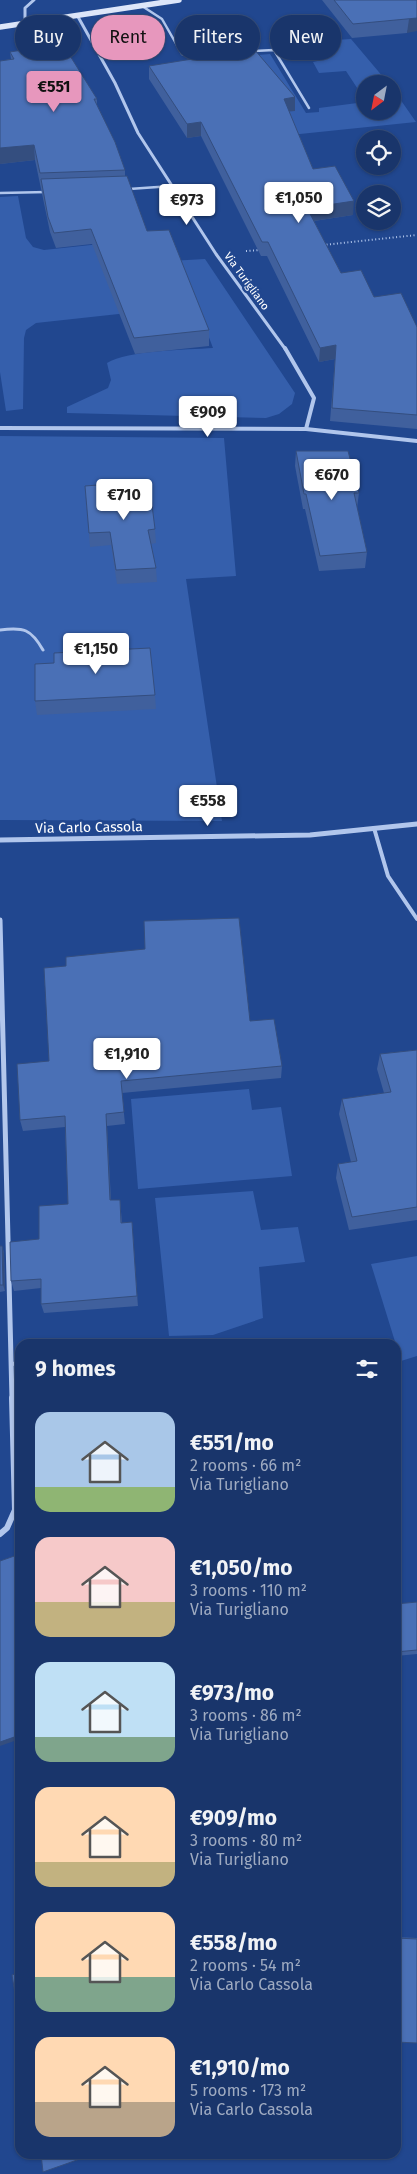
<!DOCTYPE html>
<meta charset="utf-8">
<style>
:root{--surface:#19356b;--page:#264073;--text:#f1f3f6;--muted:#9fabc1;--line:#37507e;--accent:#e797bd}
body{margin:0;font-family:"Fira Sans",sans-serif;background:var(--page);color:var(--text);height:100vh;display:flex;flex-direction:column;font-size:19px;white-space:nowrap}
*{box-sizing:border-box;margin:0}
p{font-size:16px;color:var(--muted)}
.icon{flex:none;width:28px;height:28px;fill:none;stroke:currentColor;stroke-width:2;stroke-linecap:round;stroke-linejoin:round}
.map{position:relative;flex:1;overflow:hidden}
.sheet{position:absolute;left:15px;top:1339px;width:386px;height:820px;display:flex;flex-direction:column;background:var(--surface);border-radius:15px;box-shadow:0 1px 4px #0004,0 0 0 1px var(--line)}
.sheet>*{flex:none}
.guide{position:absolute;left:15px;top:15px;width:388px;height:45px;display:flex;gap:10px}
.needle{width:32px;rotate:212deg}
.tools{position:absolute;left:356px;top:75px;display:grid;gap:10px}
.tools a{display:grid;place-items:center;width:45px;height:45px;border-radius:50%;background:var(--surface);box-shadow:0 1px 4px #0004,0 0 0 1px var(--line);font-size:25px}
.price{position:absolute;translate:-50% -42px;padding:0 11px;border-radius:5px;background:#fff;color:#222;font-size:16px;line-height:32px;filter:drop-shadow(0 1px 2px #0008)}
.price::after{content:'';position:absolute;left:50%;top:30px;width:15px;height:11px;margin-left:-8px;background:inherit;clip-path:polygon(0 0,100% 0,50% 100%)}
.price.current{background:var(--accent);color:#111}
ul{padding:0;list-style:none}
li{display:flex;align-items:center;gap:15px;height:125px;padding:0 20px}
li span{display:grid;place-items:center;flex:none;width:140px;height:100px;border-radius:15px;color:#555}
li>.icon{margin-inline-start:auto}
span .icon{width:60px;height:60px;fill:#fffc;stroke-width:1}
li b{font-size:21px}
h2{display:flex;justify-content:space-between;align-items:center;height:60px;padding:0 20px;font-size:21px}
.tag{padding:0 18px;border-radius:22px;background:var(--surface);box-shadow:0 1px 4px #0004,0 0 0 1px var(--line);font-size:18px;line-height:45px}
.tag.current{background:var(--accent);color:#111}
.map>svg:first-child{display:block}
</style>
<div class="map">
<svg width="417" height="2174" viewBox="0 0 417 2174">
<rect width="100%" height="100%" fill="#21478f"/>
<path fill="#355fac" d="M351,39L389,84H365V100L346,71L319,73L313,62L322,60L333,51L320,41Z
M270,54L306,113L319,112V108L365,102V111H392L393,89L416,122L251,139L258,55Z
M18,196L26,238L33,247L44,250L100,244L135,263L205,259L295,393L292,404L279,414L266,418L67,413V407L108,388L111,380L107,363C128,350 186,350 213,348L199,311L192,306L36,323L26,330L24,338L23,409L6,411L0,372V197Z
M0,436L224,438L236,576L186,579L222,821L0,820Z
M249,1089L252,1110L281,1107L292,1176L138,1189L131,1099Z
M253,1191L261,1230L298,1227L305,1262L259,1267L263,1318L213,1335L169,1336L155,1198Z
M417,1256V1356L401,1361L371,1264Z"/>
<g fill="none" stroke-linecap="round" stroke-linejoin="round">
<path stroke="#b1c6ec" stroke-width="2" stroke-dasharray="1 2.5" stroke-linecap="butt" d="M323,245L417,235
M246,251L262,250"/>
<path stroke="#b1c6ec" stroke-width="2.5" d="M142,6L162,19L182,54L189,56L227,53
M252,51L274,50L309,108
M129,189L172,186
M0,193L47,192"/>
<path stroke="#b1c6ec" stroke-width="3" d="M0,630C24,627 31,629 43,650"/>
<path stroke="#b1c6ec" stroke-width="4" d="M374,828L388,876L417,919
M12,1364L20,1363"/>
<path stroke="#b1c6ec" stroke-width="3" d="M77,15L115,83L138,133L216,254L286,350
M25,24V8L34,0"/>
<path stroke="#b1c6ec" stroke-width="4" d="M285,348L314,398L306,429
M0,428L306,429L417,441"/>
<path stroke="#b1c6ec" stroke-width="5" d="M0,840L310,835L417,824
M0,920L12,1399"/>
<path stroke="#b1c6ec" stroke-width="6" d="M0,1534L7,1528L15,1510L12,1398"/>
<path stroke="#dde6f9" stroke-width="5.5" d="M0,27L179,0"/>
</g>
<path fill="#40609d" d="M322,0H417L407,33L352,38Z
M63,51L97,99V106L125,170V176L147,231L209,330V346L135,354L92,244L56,248L50,232L35,160L0,164V61L11,59L10,52Z
M149,66L295,111H289L313,169L353,215L314,221L341,273L417,327V429L330,421L335,359L319,362L267,256H261L201,136L187,138L149,79Z
M296,451L359,493L357,508L367,552L365,568L319,571L305,509H303L295,466Z
M85,486L155,529L156,543L151,544L156,568L157,582L117,584L111,545L90,547Z
M155,695L156,709L37,715L35,701Z
M250,1021L282,1066L281,1078L122,1093L125,1124L107,1126L111,1200H120L122,1223L132,1222L138,1306L44,1313L41,1304V1288L14,1291L11,1281L39,1239L68,1204L65,1127L23,1131L20,1120L49,1061Z
M417,1050V1220L349,1230L336,1178L338,1164L351,1162L339,1114L342,1099L384,1093L377,1069L380,1054Z
M0,1246H2L4,1253L5,1291L0,1292Z
M417,1602V1654L396,1656V1604Z
M396,1937L417,1938V2043L396,2042Z"/>
<path fill="#344e7f" d="M417,18V31L407,33L409,19Z
M295,97V111L284,112V99Z
M201,122V136L187,138V124Z
M34,145L35,160L0,164V148Z
M354,201L353,215L307,222V208Z
M336,345L335,359L319,362L320,348Z
M106,1114L107,1126L111,1211L110,1200Z
M132,1222L133,1232L138,1306L137,1296Z
M2,1246L4,1253L5,1291L3,1285Z
M20,1735V1739L0,1746V1742Z"/>
<path fill="#4a70b6" stroke="#344e7f" d="M334,0H417V18L353,24Z
M58,44L63,51H67L97,99H94L115,142L125,170L40,173L34,145L0,148V61L14,59L10,52Z
M254,49L295,97L284,99L313,169L335,166L354,201L307,208L341,273L361,270L374,297L401,293L417,327V415L332,408L336,345L320,348L268,242H262L201,122L187,124L149,66Z
M127,176L147,231L169,230L209,330L134,338L91,229L54,233L48,217L41,179Z
M296,451H348L359,493H354L367,552L320,556L306,494H304Z
M149,481L155,529L148,530L156,568L116,570L110,532L89,533L85,486Z
M150,648L155,695L35,701V664L54,663V653Z
M239,918L250,1021L274,1019L282,1066L121,1081L124,1112L106,1114L110,1200H120L121,1223L132,1222L137,1296L41,1304V1279L11,1281L10,1242L39,1239V1206L68,1204L65,1116L20,1120L17,1064L49,1061L44,968L66,966V957L145,949L144,921Z
M417,1050V1207L352,1217L338,1164L357,1161L342,1099L391,1092L380,1054Z
M0,1246H2L3,1285H0Z
M20,1554V1735L0,1742V1561Z
M417,1602V1650L396,1652V1604Z
M396,1938L417,1939V2043L396,2042Z
M20,1972V2024L12,1975Z
M41,2154H94L43,2172Z"/>
<g text-anchor="middle" stroke-width="5" stroke-linejoin="round" paint-order="stroke">
<g font-size="11" fill="#fff" stroke="#21478f">
<text transform="translate(247 281) rotate(54)" y="4">Via Turigliano</text>
</g>
<g font-size="14" fill="#fff" stroke="#21478f">
<text transform="translate(89 827) rotate(-1)" y="5">Via Carlo Cassola</text>
</g>
</g>
</svg>
<div class="tools">
<a><svg class="needle" viewBox="-14 -14 28 28"><path d="M0-13l5 13h-10z" fill="#e53935"/><path d="M0 13l5-13h-10z" fill="#9fabc1"/></svg></a>
<a><svg class="icon" aria-label="locate" viewBox="0 0 24 24"><circle cx="12" cy="12" r="6"/><path d="M12 2v4M12 18v4M2 12h4M18 12h4"/></svg></a>
<a><svg class="icon" aria-label="layers" viewBox="0 0 24 24"><path d="M12 4l9 5-9 5-9-5zM3 14l9 5 9-5"/></svg></a>
</div>
<b class="price current" style="left:54px;top:113px">€551</b>
<b class="price" style="left:299px;top:224px">€1,050</b>
<b class="price" style="left:187px;top:226px">€973</b>
<b class="price" style="left:208px;top:438px">€909</b>
<b class="price" style="left:332px;top:501px">€670</b>
<b class="price" style="left:124px;top:521px">€710</b>
<b class="price" style="left:96px;top:675px">€1,150</b>
<b class="price" style="left:208px;top:827px">€558</b>
<b class="price" style="left:127px;top:1080px">€1,910</b>
<div class="guide">
<a class="tag">Buy</a>
<a class="tag current">Rent</a>
<a class="tag">Filters</a>
<a class="tag">New</a>
</div>
<section class="sheet">
<h2>9 homes<svg class="icon" aria-label="filters" viewBox="0 0 24 24"><path d="M4 7h16M4 17h16"/><circle cx="9" cy="7" r="2"/><circle cx="15" cy="17" r="2"/></svg></h2>
<ul>
<li><span style="background:linear-gradient(#a9c7e8 75%,#8fb573 0)"><svg class="icon" aria-label="home" viewBox="0 0 24 24"><path d="M3 11l9-7 9 7M6 9v11h12V9"/></svg></span><div><b>€551/mo</b><p>2 rooms · 66 m²</p><p>Via Turigliano</p></div></li>
<li><span style="background:linear-gradient(#f6c9c9 65%,#c2b280 0)"><svg class="icon" aria-label="home" viewBox="0 0 24 24"><path d="M3 11l9-7 9 7M6 9v11h12V9"/></svg></span><div><b>€1,050/mo</b><p>3 rooms · 110 m²</p><p>Via Turigliano</p></div></li>
<li><span style="background:linear-gradient(#bfe0f5 75%,#7fa58c 0)"><svg class="icon" aria-label="home" viewBox="0 0 24 24"><path d="M3 11l9-7 9 7M6 9v11h12V9"/></svg></span><div><b>€973/mo</b><p>3 rooms · 86 m²</p><p>Via Turigliano</p></div></li>
<li><span style="background:linear-gradient(#ffd9b3 75%,#c2b280 0)"><svg class="icon" aria-label="home" viewBox="0 0 24 24"><path d="M3 11l9-7 9 7M6 9v11h12V9"/></svg></span><div><b>€909/mo</b><p>3 rooms · 80 m²</p><p>Via Turigliano</p></div></li>
<li><span style="background:linear-gradient(#ffd9b3 65%,#7fa58c 0)"><svg class="icon" aria-label="home" viewBox="0 0 24 24"><path d="M3 11l9-7 9 7M6 9v11h12V9"/></svg></span><div><b>€558/mo</b><p>2 rooms · 54 m²</p><p>Via Carlo Cassola</p></div></li>
<li><span style="background:linear-gradient(#ffd9b3 65%,#b9a48a 0)"><svg class="icon" aria-label="home" viewBox="0 0 24 24"><path d="M3 11l9-7 9 7M6 9v11h12V9"/></svg></span><div><b>€1,910/mo</b><p>5 rooms · 173 m²</p><p>Via Carlo Cassola</p></div></li>
</ul>
</section>
</div>
